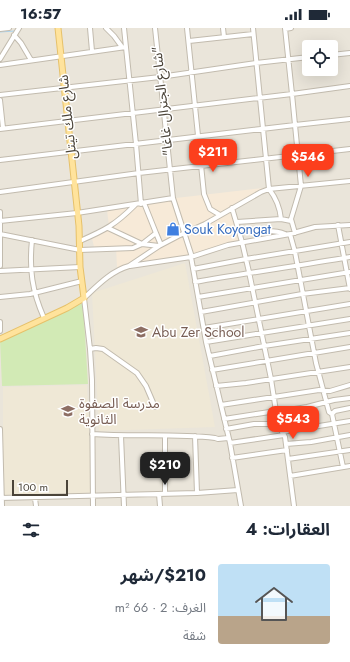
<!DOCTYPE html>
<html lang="ar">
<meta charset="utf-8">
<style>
:root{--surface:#fff;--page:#f6f6f7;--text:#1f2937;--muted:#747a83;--line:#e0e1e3;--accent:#fc3f1d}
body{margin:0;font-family:Jost,"Noto Sans Arabic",sans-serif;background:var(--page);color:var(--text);direction:rtl;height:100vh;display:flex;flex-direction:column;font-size:15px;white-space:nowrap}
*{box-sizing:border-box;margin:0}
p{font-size:13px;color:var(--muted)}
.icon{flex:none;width:22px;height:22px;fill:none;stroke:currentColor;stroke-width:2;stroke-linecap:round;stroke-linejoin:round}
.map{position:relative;height:478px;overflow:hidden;direction:ltr}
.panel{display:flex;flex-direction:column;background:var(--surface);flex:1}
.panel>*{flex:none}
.controls{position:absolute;left:302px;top:12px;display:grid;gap:8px}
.controls a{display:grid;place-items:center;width:36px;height:36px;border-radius:4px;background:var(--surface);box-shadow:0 4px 16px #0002;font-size:20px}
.scale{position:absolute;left:12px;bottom:10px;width:56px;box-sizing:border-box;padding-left:4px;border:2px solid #4b4439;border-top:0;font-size:11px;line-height:14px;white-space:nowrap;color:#4b4439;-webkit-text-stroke:3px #fff;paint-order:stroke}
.price{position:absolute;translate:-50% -34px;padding:0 9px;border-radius:8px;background:var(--accent);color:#fff;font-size:13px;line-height:26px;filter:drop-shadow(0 1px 2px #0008)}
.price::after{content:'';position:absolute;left:50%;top:24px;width:12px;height:9px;margin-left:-6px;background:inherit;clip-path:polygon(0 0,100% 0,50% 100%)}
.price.current{background:#222;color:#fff}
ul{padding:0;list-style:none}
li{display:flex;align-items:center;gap:12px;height:100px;padding:0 20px}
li+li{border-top:1px solid var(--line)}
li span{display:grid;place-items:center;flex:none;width:112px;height:80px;border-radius:4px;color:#555}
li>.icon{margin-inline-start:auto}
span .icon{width:48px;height:48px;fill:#fffc;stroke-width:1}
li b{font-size:17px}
h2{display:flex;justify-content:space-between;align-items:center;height:48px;padding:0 20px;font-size:17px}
.status{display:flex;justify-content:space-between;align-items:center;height:28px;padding:0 20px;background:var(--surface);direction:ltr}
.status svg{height:11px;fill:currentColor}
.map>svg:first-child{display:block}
</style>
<div class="status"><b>16:57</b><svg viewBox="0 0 49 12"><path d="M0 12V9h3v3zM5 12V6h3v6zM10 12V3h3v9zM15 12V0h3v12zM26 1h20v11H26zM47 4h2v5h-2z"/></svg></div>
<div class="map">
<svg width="350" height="478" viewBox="0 0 350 478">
<rect width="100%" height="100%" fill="#f6f3ec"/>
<path fill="#eae5da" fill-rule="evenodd" d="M0,0H350V478H0ZM309,19H331V41H309Z"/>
<path fill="#f7ead8" d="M263,160V162L231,179L241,213L194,227L176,231L129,236L117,240L116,218L94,219L91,206L109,198L107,182L176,170Z"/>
<path fill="#efe8d6" d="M185,235L215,399L99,403L92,265Z
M87,357L92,467L3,469V359Z"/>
<path fill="#d2eab5" d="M83,275L88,356L2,358L0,312Z"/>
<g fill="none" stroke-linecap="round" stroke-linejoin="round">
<path stroke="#a9d4f2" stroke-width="1" d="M0,4L15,3"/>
<g stroke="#c2bbae" stroke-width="6">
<path id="minor" d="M90,0L92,23
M106,0L114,8L122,19
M124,0L136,116L141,176
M155,0L173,170
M187,0L204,166L210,181L220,187
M223,0L224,9
M253,0L269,161C276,170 280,180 281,191L291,193
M285,0L292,66L350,58
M0,1L9,0
M285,1L291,0
M14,7L21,15L31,32
M189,13L253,6
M331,27L350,25
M0,31L19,0
M0,37L126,19
M0,67L160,49L256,35L309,29
M0,72L3,100
M0,101L292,66L295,97L0,132
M0,164L139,145L350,121
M232,180L242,214L249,244L271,351L278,396L285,409L294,478
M0,184V238
M0,193L77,185L173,170L192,229
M237,194L281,191
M338,197L350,261
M108,200L142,216L156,205L144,175
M239,201C244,201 248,203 252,203C264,204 274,201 285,206
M156,205L161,217
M295,205L291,191L301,158L295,97L350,91
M0,206L80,222L133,220L142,216L159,218
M290,206L295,224L316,335L329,384L332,386L343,439
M32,212C29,241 32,263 44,290
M80,213C105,202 115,197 135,177
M130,238L191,229
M193,241L246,231L350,214
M0,243L80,239
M195,254C247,245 298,238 350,229
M0,269L30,266L82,253
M198,269L350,244
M201,284L302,266L350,260
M0,294V303
M204,300L350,276
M206,314L350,291
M90,321L96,320L103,321L137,345L146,358L155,379
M210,328L264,318L350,305
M212,342L350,319
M216,358L246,355L350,339
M221,377L319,362L330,363L350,357
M276,384L307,379L334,372L350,370
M332,386L335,383L350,380
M224,391L276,383
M0,401L2,478
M226,401L254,396H278
M282,404L350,393
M92,406C133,409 174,405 215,410L218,411L228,410
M121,408L124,478
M165,408V466
M195,408L197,465
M230,415L284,407
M286,416L311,414L350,407
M232,430L287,422
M288,431L350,422
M290,448L350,438
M159,466L160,478
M0,470L197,465L238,462
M35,470L36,478
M93,478L92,352L90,321L84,270C97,258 111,243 129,238L159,218L178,208L205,196L261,164L269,161L350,153
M241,478L230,415L206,314L191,229L228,217L290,206L315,199L350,197"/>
</g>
<g stroke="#e6c16a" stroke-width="7">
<path id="major" d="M0,311L67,280L84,270L80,239L79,198L58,0"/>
</g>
<use href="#minor" stroke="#fff" stroke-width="4"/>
<use href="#major" stroke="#ffe39c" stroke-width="5"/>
</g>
<defs>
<g id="shop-bare" transform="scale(1.08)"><path d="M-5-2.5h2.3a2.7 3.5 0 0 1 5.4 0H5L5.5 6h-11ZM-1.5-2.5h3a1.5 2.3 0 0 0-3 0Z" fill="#3f7fe0" stroke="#fff" stroke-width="2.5" paint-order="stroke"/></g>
<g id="school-bare" transform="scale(1.08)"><path d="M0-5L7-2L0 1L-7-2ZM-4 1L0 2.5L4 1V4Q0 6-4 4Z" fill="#8d6e63" stroke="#fff" stroke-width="2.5" paint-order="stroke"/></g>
<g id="university-bare" transform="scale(1.08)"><path d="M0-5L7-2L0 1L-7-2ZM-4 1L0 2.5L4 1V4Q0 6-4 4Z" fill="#8d6e63" stroke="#fff" stroke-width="2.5" paint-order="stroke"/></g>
</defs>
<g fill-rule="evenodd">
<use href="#shop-bare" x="173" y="201"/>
<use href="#school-bare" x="141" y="304"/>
<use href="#university-bare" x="68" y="383"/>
</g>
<g text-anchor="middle" stroke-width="3" stroke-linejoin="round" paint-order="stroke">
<g font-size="14" fill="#4b4439" stroke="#fff">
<text transform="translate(162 73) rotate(-96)" y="5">"شارع الجنرال غاغا"</text>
<text transform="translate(67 89) rotate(-96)" y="5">شارع ملك تيتل</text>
</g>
<g font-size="14" fill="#366cbe" stroke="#fff" text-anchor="start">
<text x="184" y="206">Souk Koyongat</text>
</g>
<g font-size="14" fill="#785e54" stroke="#fff" text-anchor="start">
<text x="152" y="309">Abu Zer School</text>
<text x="79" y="380">مدرسة الصفوة<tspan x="79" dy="16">الثانوية</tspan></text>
</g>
</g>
</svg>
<div class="controls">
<a><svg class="icon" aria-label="locate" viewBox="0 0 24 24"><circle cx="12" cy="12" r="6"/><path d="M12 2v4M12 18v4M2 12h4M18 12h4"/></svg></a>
</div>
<div class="scale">100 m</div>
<b class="price" style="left:213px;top:145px">$211</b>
<b class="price" style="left:308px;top:150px">$546</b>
<b class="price" style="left:293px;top:412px">$543</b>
<b class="price current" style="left:165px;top:458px">$210</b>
</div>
<section class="panel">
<h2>العقارات: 4<svg class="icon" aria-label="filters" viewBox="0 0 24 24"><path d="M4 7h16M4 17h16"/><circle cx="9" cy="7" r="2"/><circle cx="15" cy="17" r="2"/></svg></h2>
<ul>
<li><span style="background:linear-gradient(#bfe0f5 65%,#b9a48a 0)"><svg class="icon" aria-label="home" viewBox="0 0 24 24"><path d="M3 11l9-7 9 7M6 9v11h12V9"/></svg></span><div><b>$210/شهر</b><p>الغرف: 2 · 66 m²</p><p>شقة</p></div></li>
</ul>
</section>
